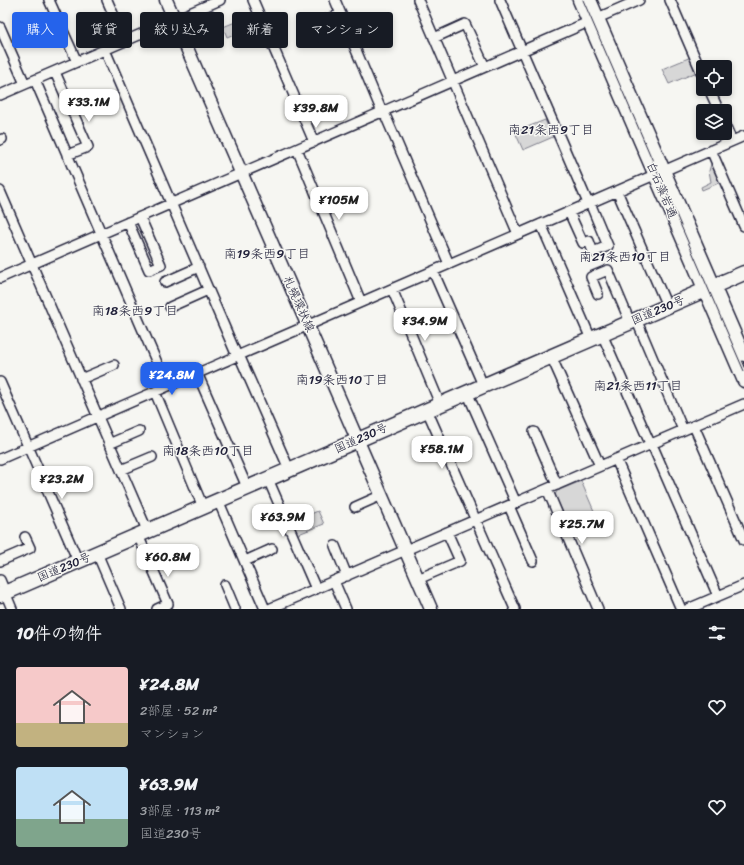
<!DOCTYPE html>
<html lang="ja">
<meta charset="utf-8">
<style>
:root{--surface:#171b24;--page:#20242c;--text:#f1f3f6;--muted:#9ea1a6;--accent:#2563eb}
body{margin:0;font-family:Sriracha,"Klee One",sans-serif;background:var(--page);color:var(--text);height:100vh;display:flex;flex-direction:column;font-size:15px;white-space:nowrap}
*{box-sizing:border-box;margin:0}
p{font-size:13px;color:var(--muted)}
.icon{flex:none;width:22px;height:22px;fill:none;stroke:currentColor;stroke-width:2;stroke-linecap:round;stroke-linejoin:round}
.map{position:relative;height:609px;overflow:hidden}
.panel{display:flex;flex-direction:column;background:var(--surface);flex:1}
.panel>*{flex:none}
.top-card{position:absolute;left:12px;top:12px;width:400px;height:36px;display:flex;gap:8px}
.fabs{position:absolute;left:696px;top:60px;display:grid;gap:8px}
.fabs a{display:grid;place-items:center;width:36px;height:36px;border-radius:4px;background:var(--surface);box-shadow:0 2px 6px #0003;font-size:20px}
.price{position:absolute;translate:-50% -34px;padding:0 9px;border-radius:8px;background:#fff;color:#222;font-size:13px;line-height:26px;filter:drop-shadow(0 1px 2px #0008)}
.price::after{content:'';position:absolute;left:50%;top:24px;width:12px;height:9px;margin-left:-6px;background:inherit;clip-path:polygon(0 0,100% 0,50% 100%)}
.price.selected{background:var(--accent);color:#fff}
ul{padding:0;list-style:none}
li{display:flex;align-items:center;gap:12px;height:100px;padding:0 16px}
li span{display:grid;place-items:center;flex:none;width:112px;height:80px;border-radius:4px;color:#555}
li>.icon{margin-inline-start:auto}
span .icon{width:48px;height:48px;fill:#fffc;stroke-width:1}
li b{font-size:17px}
h2{display:flex;justify-content:space-between;align-items:center;height:48px;padding:0 16px;font-size:17px}
.pill{padding:0 14px;border-radius:4px;background:var(--surface);box-shadow:0 2px 6px #0003;font-size:14px;line-height:36px}
.pill.selected{background:var(--accent);color:#fff}
.map>svg:first-child{display:block}
</style>
<div class="map">
<svg width="744" height="609" viewBox="0 0 744 609">
<rect width="100%" height="100%" fill="#f6f6f2"/>
<filter id="ink" filterUnits="userSpaceOnUse"><feTurbulence type="fractalNoise" baseFrequency=".025" numOctaves="2"/><feDisplacementMap in="SourceGraphic" scale="8" xChannelSelector="R" yChannelSelector="G"/><feConvolveMatrix kernelMatrix="1 2 1 2 8 2 1 2 1" color-interpolation-filters="sRGB"/></filter>
<g filter="url(#ink)">
<path fill="#d7d7d7" stroke="#7c7c89" d="M255,14L259,24L227,37L223,27Z
M691,57L697,72L669,84L662,69Z
M545,120L553,137L523,150L515,132Z
M714,163L721,182L702,190L701,187L711,182L709,171L711,164Z
M581,481L594,511L567,522L555,495L557,491Z
M318,511L324,524L296,535L291,522Z"/>
<g fill="none" stroke-linecap="round" stroke-linejoin="round">
<g stroke="#22223b" stroke-width="12">
<path id="minor" d="M49,0L77,62
M107,0L125,41
M253,0L314,142
M335,0L382,112L386,117L449,264
M418,0L518,234
M500,0L588,203
M670,0L703,76
M318,23L341,14
M0,27L25,84
M323,34L345,24
M434,38L465,24L485,67
M105,50L237,356
M55,72L88,147L67,155
M35,80L167,386
M709,89L719,111
M0,95L220,0
M725,125L732,141
M0,140L2,139
M297,149L361,302
M711,150L744,226
M0,191L147,530
M617,191L667,306
M569,212L583,243L589,241L593,252L608,246L590,203
M128,222L149,270L161,265L140,217
M541,224L591,339
M433,271L483,385
M0,278L639,0
M165,282L199,267
M392,289L440,404
M598,294L591,277L608,270L630,322
M170,307L208,290
M636,319L683,430
M602,334L648,439L654,449L718,596
M239,355L289,469
M551,356L600,466
M197,373L247,487
M81,379L114,365
M0,382L78,561
M155,392L203,507
M467,392L516,503
M427,410L515,609
M694,426L744,540
M534,432L557,485
M109,444L139,431
M0,459L744,136
M616,459L681,609
M121,470L152,457
M268,479L316,589
M547,489L598,609
M218,500L265,609
M509,506L533,561
M355,507L382,495
M138,535L168,604L157,609
M335,546L347,576
M97,553L121,609
M0,561L30,548L25,537
M245,561L272,549
M418,579L460,561L447,532
M0,580L12,609
M334,581L346,609
M225,585L235,609
M269,609L744,404
M688,609L744,585"/>
</g>
<g stroke="#22223b" stroke-width="15">
<path id="major" d="M166,0L431,609
M579,0L744,381
M590,0L744,355"/>
</g>
<g stroke="#22223b" stroke-width="17">
<path id="highway" d="M0,595L744,273"/>
</g>
<use href="#minor" stroke="#f6f6f2" stroke-width="9"/>
<use href="#major" stroke="#f6f6f2" stroke-width="12"/>
<use href="#highway" stroke="#f6f6f2" stroke-width="14"/>
<path stroke="#22223b" stroke-width="1" d="M583,0L744,371"/>
</g>
</g>
<g text-anchor="middle" stroke-width="3" stroke-linejoin="round" paint-order="stroke">
<g font-size="12" fill="#22223b" stroke="#f6f6f2">
<text transform="translate(662 190) rotate(67)" y="4">白石藻岩通</text>
<text transform="translate(299 304) rotate(66)" y="4">札幌環状線</text>
<text transform="translate(658 310) rotate(-23)" y="4">国道230号</text>
<text transform="translate(361 438) rotate(-24)" y="4">国道230号</text>
<text transform="translate(64 567) rotate(-23)" y="4">国道230号</text>
</g>
<g font-size="13" fill="#22223b" stroke="#f6f6f2">
<text x="551" y="134">南21条西9丁目</text>
<text x="267" y="258">南19条西9丁目</text>
<text x="625" y="261">南21条西10丁目</text>
<text x="135" y="315">南18条西9丁目</text>
<text x="342" y="384">南19条西10丁目</text>
<text x="638" y="390">南21条西11丁目</text>
<text x="208" y="455">南18条西10丁目</text>
</g>
</g>
</svg>
<div class="fabs">
<a><svg class="icon" aria-label="locate" viewBox="0 0 24 24"><circle cx="12" cy="12" r="6"/><path d="M12 2v4M12 18v4M2 12h4M18 12h4"/></svg></a>
<a><svg class="icon" aria-label="layers" viewBox="0 0 24 24"><path d="M12 4l9 5-9 5-9-5zM3 14l9 5 9-5"/></svg></a>
</div>
<b class="price" style="left:89px;top:123px">¥33.1M</b>
<b class="price" style="left:316px;top:129px">¥39.8M</b>
<b class="price" style="left:339px;top:221px">¥105M</b>
<b class="price" style="left:425px;top:342px">¥34.9M</b>
<b class="price selected" style="left:172px;top:396px">¥24.8M</b>
<b class="price" style="left:442px;top:470px">¥58.1M</b>
<b class="price" style="left:62px;top:500px">¥23.2M</b>
<b class="price" style="left:283px;top:538px">¥63.9M</b>
<b class="price" style="left:582px;top:545px">¥25.7M</b>
<b class="price" style="left:168px;top:578px">¥60.8M</b>
<div class="top-card">
<a class="pill selected">購入</a>
<a class="pill">賃貸</a>
<a class="pill">絞り込み</a>
<a class="pill">新着</a>
<a class="pill">マンション</a>
</div>
</div>
<section class="panel">
<h2>10件の物件<svg class="icon" aria-label="filters" viewBox="0 0 24 24"><path d="M4 7h16M4 17h16"/><circle cx="9" cy="7" r="2"/><circle cx="15" cy="17" r="2"/></svg></h2>
<ul>
<li><span style="background:linear-gradient(#f6c9c9 70%,#c2b280 0)"><svg class="icon" aria-label="home" viewBox="0 0 24 24"><path d="M3 11l9-7 9 7M6 9v11h12V9"/></svg></span><div><b>¥24.8M</b><p>2部屋 · 52 m²</p><p>マンション</p></div><svg class="icon" aria-label="heart" viewBox="0 0 24 24"><path d="M12 20l-8-8c-3-5 5-10 8-4 3-6 11-1 8 4z"/></svg></li>
<li><span style="background:linear-gradient(#bfe0f5 65%,#7fa58c 0)"><svg class="icon" aria-label="home" viewBox="0 0 24 24"><path d="M3 11l9-7 9 7M6 9v11h12V9"/></svg></span><div><b>¥63.9M</b><p>3部屋 · 113 m²</p><p>国道230号</p></div><svg class="icon" aria-label="heart" viewBox="0 0 24 24"><path d="M12 20l-8-8c-3-5 5-10 8-4 3-6 11-1 8 4z"/></svg></li>
</ul>
</section>
